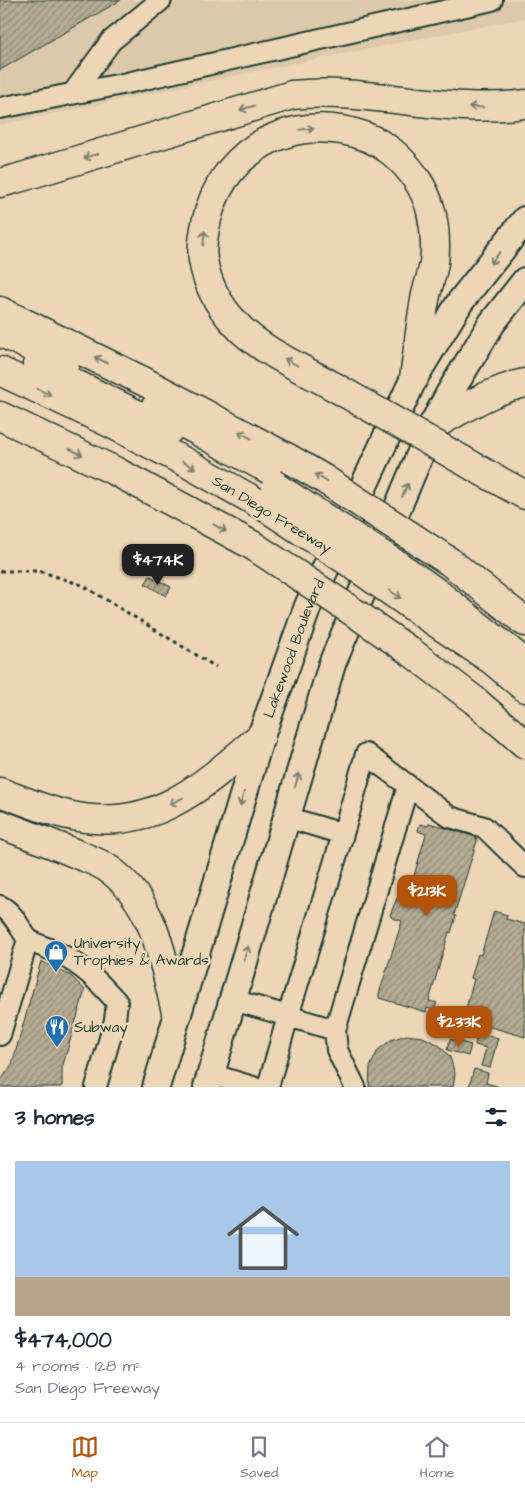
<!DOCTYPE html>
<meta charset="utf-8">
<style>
:root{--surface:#fff;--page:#f2f2f3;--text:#1f2937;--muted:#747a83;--line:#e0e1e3;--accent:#b45309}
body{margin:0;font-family:"Architects Daughter",sans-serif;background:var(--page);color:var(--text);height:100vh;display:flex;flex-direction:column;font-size:19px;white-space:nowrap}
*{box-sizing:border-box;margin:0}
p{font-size:16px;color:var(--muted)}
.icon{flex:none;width:28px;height:28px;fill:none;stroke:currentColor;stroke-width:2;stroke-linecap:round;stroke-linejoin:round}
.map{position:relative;height:1087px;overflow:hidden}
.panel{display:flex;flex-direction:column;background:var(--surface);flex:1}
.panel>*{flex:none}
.price{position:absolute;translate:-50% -42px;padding:0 11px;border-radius:10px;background:var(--accent);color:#fff;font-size:16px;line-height:32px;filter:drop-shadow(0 1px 2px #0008)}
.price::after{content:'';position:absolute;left:50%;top:30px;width:15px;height:11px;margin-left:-8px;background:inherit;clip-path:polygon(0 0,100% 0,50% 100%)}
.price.selected{background:#222;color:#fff}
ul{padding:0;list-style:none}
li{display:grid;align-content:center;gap:10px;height:265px;padding:0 15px}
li+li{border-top:1px solid var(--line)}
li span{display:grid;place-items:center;height:155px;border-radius:0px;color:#555}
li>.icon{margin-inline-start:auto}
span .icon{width:90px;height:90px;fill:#fffc;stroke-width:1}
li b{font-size:21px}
h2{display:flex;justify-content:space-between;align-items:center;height:60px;padding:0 15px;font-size:21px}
.tab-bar{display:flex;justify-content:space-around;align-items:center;height:70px;border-top:1px solid var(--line);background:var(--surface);font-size:14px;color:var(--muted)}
.tab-bar a{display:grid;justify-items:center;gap:2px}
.tab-bar .selected{color:var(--accent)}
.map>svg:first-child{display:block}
</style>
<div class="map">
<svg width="525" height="1087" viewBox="0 0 525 1087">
<defs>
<pattern id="building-hatch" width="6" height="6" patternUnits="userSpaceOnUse" patternTransform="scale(1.25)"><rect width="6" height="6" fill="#b4ab92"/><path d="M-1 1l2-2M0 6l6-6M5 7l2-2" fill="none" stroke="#928c78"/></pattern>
</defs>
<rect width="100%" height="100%" fill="#edd6b6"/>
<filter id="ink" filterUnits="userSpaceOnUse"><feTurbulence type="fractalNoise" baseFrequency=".02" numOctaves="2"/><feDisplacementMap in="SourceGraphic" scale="10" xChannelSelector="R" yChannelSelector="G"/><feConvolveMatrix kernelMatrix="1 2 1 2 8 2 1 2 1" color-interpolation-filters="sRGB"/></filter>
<g filter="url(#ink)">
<path fill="#dcc9ab" d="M0,0H525V18L257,71L0,125Z"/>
<path fill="url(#building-hatch)" stroke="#1f3d34" d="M0,0H121L0,70Z
M150,576L171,587L166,596L145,584Z
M429,823L476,837L477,841L454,915L456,916L451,933L449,932L429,1001L437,1003L434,1010L427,1008L426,1012L379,998V994L402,921L392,918L390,915L397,898L407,900L426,834L418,831L420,824L428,826Z
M494,911L507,915L506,919L525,924V1037L477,1023L476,1026L472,1025L468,1039L457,1036L458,1030L464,1031L466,1024L462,1023L474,979L471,978L478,954L481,955Z
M41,961L71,976L85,990L62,1068V1087H0V1082L12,1064Z
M478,1032L498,1038L490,1068L481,1066L486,1048L475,1045Z
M406,1035L423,1037L439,1045L450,1057L455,1074L453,1087H369L370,1067L378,1050L391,1040Z
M450,1039L471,1045L468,1056L447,1050Z
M474,1069L488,1073L486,1083L500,1087H469Z"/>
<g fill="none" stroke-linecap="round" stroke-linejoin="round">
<g stroke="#1f3d34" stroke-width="24">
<path id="minor" d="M73,93L111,41L161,0
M0,108L127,83L492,0
M286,817L343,834L366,754L450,817L484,827L525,867
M343,834L288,1016L335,1030L408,786
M0,906C13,912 19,927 27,938C34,945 50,948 58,953C84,966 98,981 117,1002L115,1020L96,1087
M233,1000L288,1016L268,1087
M335,1030L337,1050L355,1087
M0,1035L28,939
M210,1074L253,1087"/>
</g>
<g stroke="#1f3d34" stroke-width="30">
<g id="major">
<path id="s1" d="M156,1087L261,736L308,606L414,378L460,302L525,220"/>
<path d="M207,1087L332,664L432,426L449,394L492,323L525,281"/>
</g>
</g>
<g stroke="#1f3d34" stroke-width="31">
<path id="highway" d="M0,183L15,179L292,95C370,87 447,115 525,104
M0,311L143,381L288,458
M0,332L65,363
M37,365L169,430
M0,371L110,423L187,463L267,508
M333,386C303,369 257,349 235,323C218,305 207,284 203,260C201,247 204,232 207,219C222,157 278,120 341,130C360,133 377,140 392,152C410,167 425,188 431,211C435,228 436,246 434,263C432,276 427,287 425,300C420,326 418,352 414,378
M155,408L281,476
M0,416L115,471L252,545
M432,426C462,410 491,390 525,383
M485,473L525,495
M450,562L525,622
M436,592L525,663
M426,616L493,661L525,688
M411,652L474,700L525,744
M0,792C27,802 55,814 84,818C160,829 208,781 261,736
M0,824C26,834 53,844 79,855C89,859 101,863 110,870C156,903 164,965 177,1016"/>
</g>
<path stroke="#1f3d34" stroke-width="3" stroke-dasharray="4 4" stroke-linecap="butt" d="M0,571H39L82,585L216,667"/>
<use href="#minor" stroke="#edd6b6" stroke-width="20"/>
<use href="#major" stroke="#edd6b6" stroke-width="26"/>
<use href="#highway" stroke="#edd6b6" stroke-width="28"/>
<g stroke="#1f3d34" stroke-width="31" stroke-linecap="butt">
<path id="highway-bridge" d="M333,386L485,473
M288,458L324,479L450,562
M276,487L396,564L436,592
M267,508L349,562L426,616
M252,545L358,615L411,652"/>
</g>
<use href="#highway-bridge" stroke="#edd6b6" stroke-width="28"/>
</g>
<defs><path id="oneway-shaft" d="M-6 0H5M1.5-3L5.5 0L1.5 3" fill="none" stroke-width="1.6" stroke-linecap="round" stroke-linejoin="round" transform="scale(1.25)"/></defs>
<g stroke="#7c826e">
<use href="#oneway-shaft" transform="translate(476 107) rotate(-176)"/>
<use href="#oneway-shaft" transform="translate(247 108) rotate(163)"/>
<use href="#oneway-shaft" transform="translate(307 129) rotate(-6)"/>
<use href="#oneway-shaft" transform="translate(91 156) rotate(163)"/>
<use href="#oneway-shaft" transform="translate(204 238) rotate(-85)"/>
<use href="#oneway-shaft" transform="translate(495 258) rotate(128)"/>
<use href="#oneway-shaft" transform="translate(101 360) rotate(-154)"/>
<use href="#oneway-shaft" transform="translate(291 362) rotate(-151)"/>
<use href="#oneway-shaft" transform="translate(44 392) rotate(25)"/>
<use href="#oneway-shaft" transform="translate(245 435) rotate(-152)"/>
<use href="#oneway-shaft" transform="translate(76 452) rotate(26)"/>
<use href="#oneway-shaft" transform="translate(189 465) rotate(29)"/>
<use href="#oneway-shaft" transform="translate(321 478) rotate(-148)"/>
<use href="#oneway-shaft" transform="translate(405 490) rotate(-67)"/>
<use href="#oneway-shaft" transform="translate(220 528) rotate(29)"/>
<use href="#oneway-shaft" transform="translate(395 594) rotate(35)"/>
<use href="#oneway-shaft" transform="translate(297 780) rotate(-74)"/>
<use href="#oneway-shaft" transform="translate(242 799) rotate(107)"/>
<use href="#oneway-shaft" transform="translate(176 801) rotate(155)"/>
<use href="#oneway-shaft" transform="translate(246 953) rotate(-74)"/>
</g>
</g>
<defs>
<g id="shop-pin" transform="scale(1.25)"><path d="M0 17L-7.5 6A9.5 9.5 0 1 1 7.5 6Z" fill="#1f6fb2" stroke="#edd6b6"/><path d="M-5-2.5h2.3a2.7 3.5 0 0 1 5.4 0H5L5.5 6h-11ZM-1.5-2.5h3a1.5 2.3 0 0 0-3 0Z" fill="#fff"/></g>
<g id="restaurant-pin" transform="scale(1.25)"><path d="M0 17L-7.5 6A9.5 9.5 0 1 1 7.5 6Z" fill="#1f6fb2" stroke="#edd6b6"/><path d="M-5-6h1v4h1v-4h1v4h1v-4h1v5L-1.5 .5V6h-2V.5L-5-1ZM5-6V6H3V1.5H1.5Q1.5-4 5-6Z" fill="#fff"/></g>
</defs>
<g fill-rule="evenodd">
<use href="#shop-pin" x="56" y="952"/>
<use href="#restaurant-pin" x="57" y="1027"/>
</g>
<g text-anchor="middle" stroke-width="5" stroke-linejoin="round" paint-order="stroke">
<g font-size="15" fill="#1f3d34" stroke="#edd6b6">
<text transform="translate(272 514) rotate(31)" y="5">San Diego Freeway</text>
<text dy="5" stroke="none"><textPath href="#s1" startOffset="460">Lakewood Boulevard</textPath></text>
</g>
<g font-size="15" fill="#1f3d34" stroke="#edd6b6" text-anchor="start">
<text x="74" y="948">University<tspan x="74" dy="17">Trophies &amp; Awards</tspan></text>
<text x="74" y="1032">Subway</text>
</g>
</g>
</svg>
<b class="price selected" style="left:158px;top:586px">$474K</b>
<b class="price" style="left:427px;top:917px">$213K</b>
<b class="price" style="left:459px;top:1048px">$233K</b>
</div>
<section class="panel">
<h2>3 homes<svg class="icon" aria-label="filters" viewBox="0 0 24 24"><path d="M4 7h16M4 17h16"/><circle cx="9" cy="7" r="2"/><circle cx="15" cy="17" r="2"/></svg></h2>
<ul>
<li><span style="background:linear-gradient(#a9c7e8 75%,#b9a48a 0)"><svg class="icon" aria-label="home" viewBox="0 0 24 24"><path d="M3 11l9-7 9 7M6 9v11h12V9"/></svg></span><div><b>$474,000</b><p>4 rooms · 128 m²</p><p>San Diego Freeway</p></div></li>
</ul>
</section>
<nav class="tab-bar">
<a class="selected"><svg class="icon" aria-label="map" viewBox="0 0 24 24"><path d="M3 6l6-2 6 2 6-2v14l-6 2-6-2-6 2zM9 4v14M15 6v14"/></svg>Map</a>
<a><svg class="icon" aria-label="saved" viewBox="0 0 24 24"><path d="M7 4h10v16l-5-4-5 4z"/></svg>Saved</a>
<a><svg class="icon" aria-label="home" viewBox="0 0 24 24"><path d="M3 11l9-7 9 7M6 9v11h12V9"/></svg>Home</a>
</nav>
